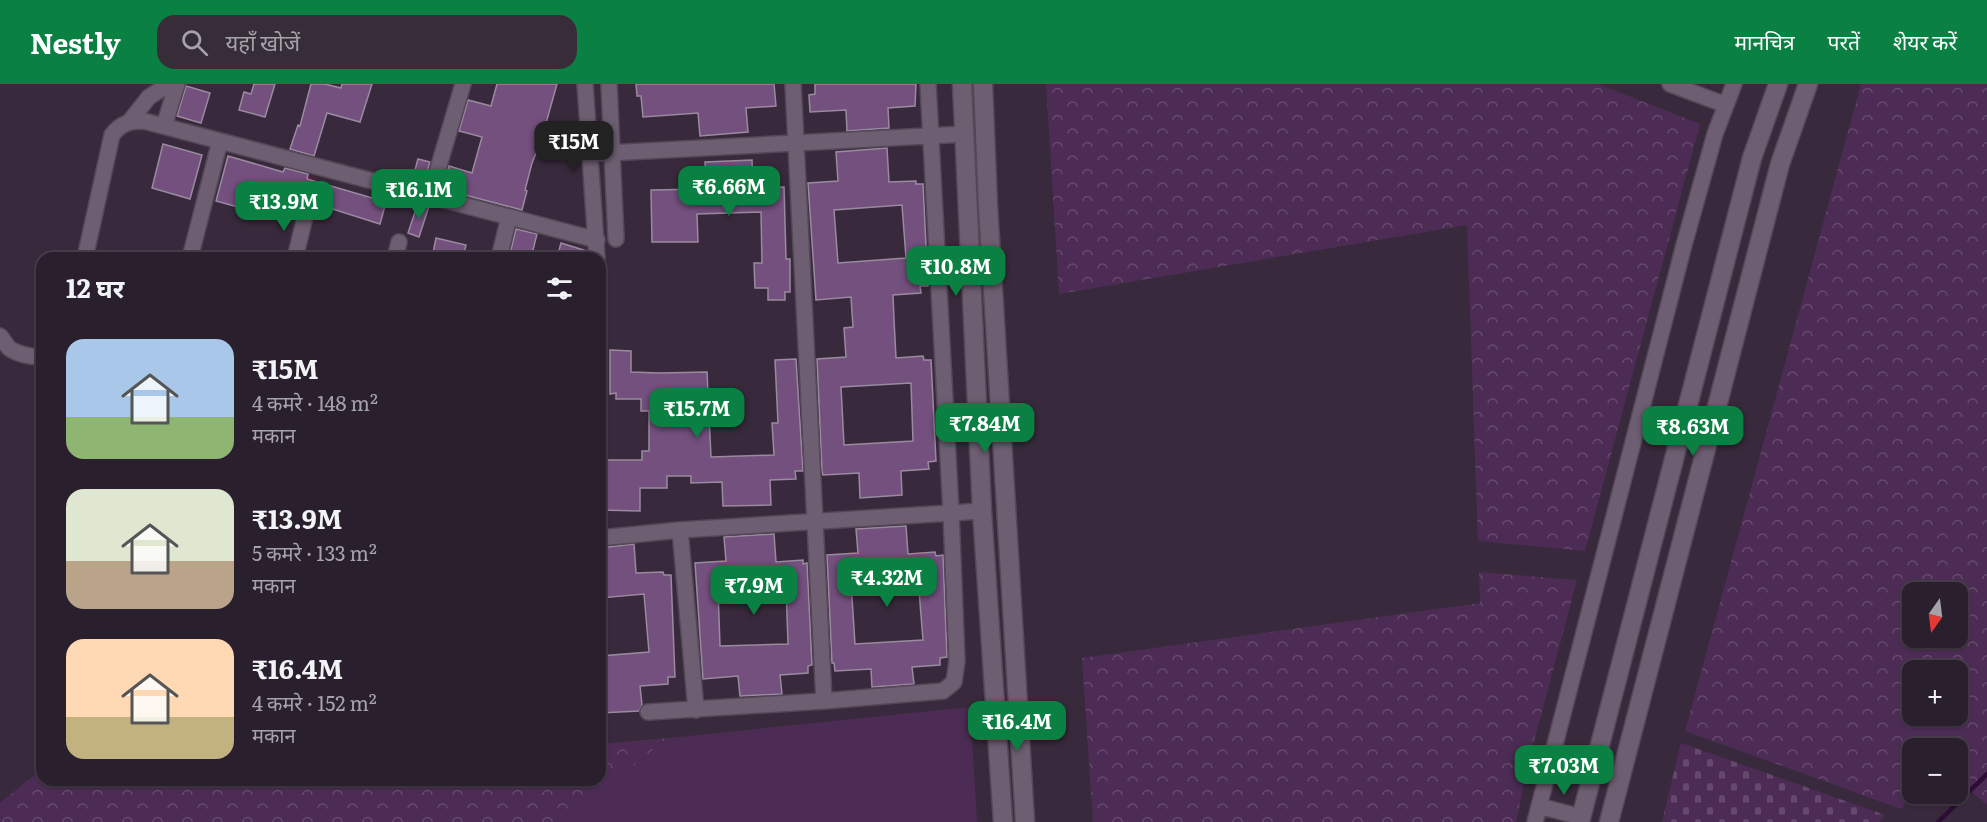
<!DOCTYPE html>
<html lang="hi">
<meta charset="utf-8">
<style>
:root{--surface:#2a202d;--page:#362d39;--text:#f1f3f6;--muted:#a5a3aa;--line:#463e49;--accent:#0b8043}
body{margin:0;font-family:Literata,"Noto Sans Devanagari",serif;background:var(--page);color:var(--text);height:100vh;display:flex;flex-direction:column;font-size:22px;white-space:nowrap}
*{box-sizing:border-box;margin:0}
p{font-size:20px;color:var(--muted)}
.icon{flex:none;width:33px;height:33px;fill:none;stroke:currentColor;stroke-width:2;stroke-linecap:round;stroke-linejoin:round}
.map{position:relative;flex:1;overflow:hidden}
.sheet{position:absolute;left:36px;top:168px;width:570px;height:534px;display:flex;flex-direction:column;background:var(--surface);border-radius:18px;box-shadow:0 2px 4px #0004,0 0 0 2px var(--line)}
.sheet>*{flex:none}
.needle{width:39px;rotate:194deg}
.buttons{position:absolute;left:1902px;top:498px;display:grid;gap:12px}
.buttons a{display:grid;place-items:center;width:66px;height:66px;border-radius:12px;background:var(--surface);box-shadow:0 2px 4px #0004,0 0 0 2px var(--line);font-size:30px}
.price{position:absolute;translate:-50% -51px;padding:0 14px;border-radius:12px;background:var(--accent);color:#fff;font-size:20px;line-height:39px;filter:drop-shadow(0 2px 3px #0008)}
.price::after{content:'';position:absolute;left:50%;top:36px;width:18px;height:14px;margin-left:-9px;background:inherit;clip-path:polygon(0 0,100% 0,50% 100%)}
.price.current{background:#222;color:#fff}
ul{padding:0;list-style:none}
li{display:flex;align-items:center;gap:18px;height:150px;padding:0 30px}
li span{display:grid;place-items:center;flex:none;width:168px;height:120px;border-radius:18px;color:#555}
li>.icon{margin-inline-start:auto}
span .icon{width:72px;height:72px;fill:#fffc;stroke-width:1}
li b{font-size:26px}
h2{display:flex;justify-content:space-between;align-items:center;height:72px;padding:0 30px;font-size:26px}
header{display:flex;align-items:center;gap:36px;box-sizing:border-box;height:84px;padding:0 30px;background:var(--accent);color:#fff}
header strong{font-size:28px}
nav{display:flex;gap:33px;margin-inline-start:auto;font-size:21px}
.search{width:420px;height:54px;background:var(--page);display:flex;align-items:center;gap:15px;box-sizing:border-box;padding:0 21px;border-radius:18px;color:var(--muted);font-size:22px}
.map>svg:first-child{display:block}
</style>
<header>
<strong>Nestly</strong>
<div class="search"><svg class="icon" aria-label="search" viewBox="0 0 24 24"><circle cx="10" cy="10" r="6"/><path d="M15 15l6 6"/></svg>यहाँ खोजें</div>
<nav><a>मानचित्र</a><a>परतें</a><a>शेयर करें</a></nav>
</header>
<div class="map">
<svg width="1987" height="738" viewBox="0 0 1987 738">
<defs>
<pattern id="cemetery-stones" width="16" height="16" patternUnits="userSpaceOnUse" patternTransform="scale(1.5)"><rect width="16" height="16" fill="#4c2c54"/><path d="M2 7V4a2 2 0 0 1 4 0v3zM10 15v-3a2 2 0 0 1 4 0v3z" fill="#664a6d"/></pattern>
<pattern id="park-crowns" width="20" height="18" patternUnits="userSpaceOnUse" patternTransform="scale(1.5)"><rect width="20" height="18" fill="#4c2c54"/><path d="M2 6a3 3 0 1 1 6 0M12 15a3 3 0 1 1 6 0" fill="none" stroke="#664a6d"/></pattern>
</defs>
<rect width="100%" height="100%" fill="#382a3c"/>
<path fill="url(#cemetery-stones)" d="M1681,658V659L1885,731L1879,738H1662Z"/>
<path fill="url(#park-crowns)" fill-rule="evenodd" d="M1046,0H1598L1700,40L1585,467L1478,457L1467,141L1059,210Z
M1861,0H1987V721L1958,696V664H1912V710H1915L1901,725L1685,647ZM1958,508V554H1912V508ZM1912,586H1958V632H1912Z
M1479,488L1577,496L1529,676L1516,738H1093L1082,574L1480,519Z
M668,654L564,738H0V719L42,685V696H600V660Z"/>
<path fill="#4c2c54" d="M970,623L977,738H564L668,654Z"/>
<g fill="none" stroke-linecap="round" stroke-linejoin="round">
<path stroke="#2d0c35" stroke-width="4.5" d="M1938,738L1987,690"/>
</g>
<path fill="#74507e" stroke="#9a8a9f" stroke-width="1.5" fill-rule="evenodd" d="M254,0H275L265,33L239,26L244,8L251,10Z
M311,0H325L341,4L342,0H372L360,38L327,29L314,72L290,65L298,41L300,42Z
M497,0H557L541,57L532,79L525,106L527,107L522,126L442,105L449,82L472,89L482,53L459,47L468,16L491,22Z
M636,0H774L776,22L746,24L748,48L700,52L698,29L643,33L641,12H637Z
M815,0H916L915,22L888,24L889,44L847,47L846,26L810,28L809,11L815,10Z
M186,2L210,9L201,39L177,32Z
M163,60L202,71L190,115L152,104Z
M887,64L889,98L916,97V100H923L928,202H920L921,209L893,211L894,235L896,274L923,272L924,276H931L936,377L928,378L929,385L901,387L902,411L860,414L859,389L823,391L822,387L817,275L846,273L844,244L853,243L851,213L816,216L808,99L838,97L836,68ZM902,121L906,174L838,179L834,126ZM911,299L913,357L844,361L841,303Z
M228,72L283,88L285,84L308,90L307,95L386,118L380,140L320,121V123L289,116L290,112L255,102L249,126L216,117Z
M418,75L430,78L423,100L412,97Z
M752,76L753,104L784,103L786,175H790V208H785V216H768V204H755L754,179H762L761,128L697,130L698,158H652L651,106L706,105L705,78Z
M418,119L429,122L419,153L408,149Z
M516,145L537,150L531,174H509Z
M436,154L466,161L463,174H432Z
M561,159L587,167V174H557Z
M610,266L631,267V288L659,289L707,288L711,373L774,371L772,339H778L775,276L796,275L803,387H795L796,395L770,396L771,421L723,422L722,398L691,399V392H667V404H640V427L600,426V376H642V367H649V327H641V315H616V309L610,310Z
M906,442L908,470L935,468L936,472L943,471L947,573L940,574V581L912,583L914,600L872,603L871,585L835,587L834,579H832L827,471L858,469L856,445ZM918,494L923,556L855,560L851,498Z
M774,450L776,478L803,476V480L807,479L812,581L808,582V589L780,591L782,610L740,612L738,592L703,595L695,479L726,477L724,453ZM786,502L788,560L720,562L718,505Z
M634,460L636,489L663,488L664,491H671L675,593H668V600L640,602L642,621L639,627L600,629V572L649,568L644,510L600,514V464Z"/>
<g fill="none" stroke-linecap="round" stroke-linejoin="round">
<g stroke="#544857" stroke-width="18">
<path id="street" d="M585,0L597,174
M609,0L616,155
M793,0L824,617
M1670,0L1726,21
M130,37L149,13L169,0
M164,42L177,0
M589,70L965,50
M430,112L463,0
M85,174L112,51C121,39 130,37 144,37L597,156
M190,174L220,57
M295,174L306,129
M395,174L399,158
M499,174L509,133
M0,252C3,255 6,261 9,264C17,270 33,274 42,272
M680,446L696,626
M600,454L680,446L982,427
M648,628L824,617L943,607L954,598L957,577L951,428L928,0
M1539,722L1581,733
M1535,738L1684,161L1715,50L1734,0"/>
</g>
<g stroke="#544857" stroke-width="21">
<path id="secondary" d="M962,0L982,427L1003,738
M983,0L988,122L1025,738
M1580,738L1752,74L1778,0
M1609,738L1780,80L1808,0"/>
</g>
<use href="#street" stroke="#6e5e72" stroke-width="15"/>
<use href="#secondary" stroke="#6e5e72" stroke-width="18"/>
</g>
</svg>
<div class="buttons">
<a><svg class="needle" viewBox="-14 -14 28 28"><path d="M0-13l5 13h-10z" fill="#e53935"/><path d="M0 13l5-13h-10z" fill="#a5a3aa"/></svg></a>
<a>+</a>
<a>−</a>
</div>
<b class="price current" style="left:574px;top:88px">₹15M</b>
<b class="price" style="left:729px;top:133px">₹6.66M</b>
<b class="price" style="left:419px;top:136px">₹16.1M</b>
<b class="price" style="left:284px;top:148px">₹13.9M</b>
<b class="price" style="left:956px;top:213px">₹10.8M</b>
<b class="price" style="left:697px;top:355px">₹15.7M</b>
<b class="price" style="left:985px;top:370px">₹7.84M</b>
<b class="price" style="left:1693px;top:373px">₹8.63M</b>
<b class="price" style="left:887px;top:524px">₹4.32M</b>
<b class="price" style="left:754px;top:532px">₹7.9M</b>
<b class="price" style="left:1017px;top:668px">₹16.4M</b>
<b class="price" style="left:1564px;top:712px">₹7.03M</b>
<section class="sheet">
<h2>12 घर<svg class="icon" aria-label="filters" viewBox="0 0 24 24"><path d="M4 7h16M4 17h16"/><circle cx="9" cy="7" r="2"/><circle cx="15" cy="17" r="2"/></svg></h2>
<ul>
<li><span style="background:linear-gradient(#a9c7e8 65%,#8fb573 0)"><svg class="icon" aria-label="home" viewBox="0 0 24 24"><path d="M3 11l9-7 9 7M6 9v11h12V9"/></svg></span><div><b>₹15M</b><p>4 कमरे · 148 m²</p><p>मकान</p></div></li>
<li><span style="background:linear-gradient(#dfe7d0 60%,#b9a48a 0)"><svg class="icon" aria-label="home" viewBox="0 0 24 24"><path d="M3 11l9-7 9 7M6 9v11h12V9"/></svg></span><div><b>₹13.9M</b><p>5 कमरे · 133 m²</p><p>मकान</p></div></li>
<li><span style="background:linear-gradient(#ffd9b3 65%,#c2b280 0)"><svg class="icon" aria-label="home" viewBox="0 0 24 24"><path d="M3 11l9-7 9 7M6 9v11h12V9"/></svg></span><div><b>₹16.4M</b><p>4 कमरे · 152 m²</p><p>मकान</p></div></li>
</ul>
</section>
</div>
